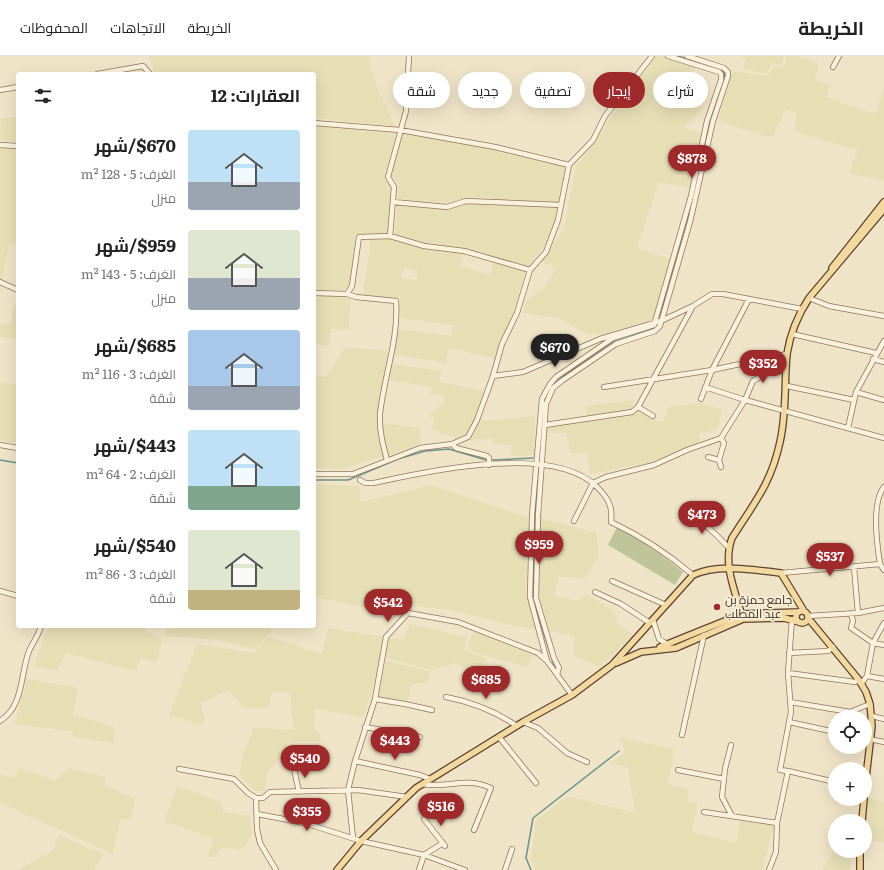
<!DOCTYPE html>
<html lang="ar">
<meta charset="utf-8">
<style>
:root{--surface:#fff;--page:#f2f2f2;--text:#222;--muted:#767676;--line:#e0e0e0;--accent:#9e2a2b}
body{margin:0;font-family:Literata,Cairo,serif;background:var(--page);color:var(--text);direction:rtl;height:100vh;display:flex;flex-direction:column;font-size:15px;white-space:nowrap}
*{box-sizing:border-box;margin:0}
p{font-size:13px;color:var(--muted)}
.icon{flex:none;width:22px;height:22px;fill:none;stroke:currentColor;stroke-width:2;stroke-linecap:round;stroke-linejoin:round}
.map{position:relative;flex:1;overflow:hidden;direction:ltr}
.drawer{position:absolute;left:16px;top:16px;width:300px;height:556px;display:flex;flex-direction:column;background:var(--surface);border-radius:4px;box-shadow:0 4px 16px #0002;direction:rtl}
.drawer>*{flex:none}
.hud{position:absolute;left:328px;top:16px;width:380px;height:36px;direction:rtl;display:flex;gap:8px}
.tools{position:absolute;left:828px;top:654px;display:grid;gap:8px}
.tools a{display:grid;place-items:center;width:44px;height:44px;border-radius:50%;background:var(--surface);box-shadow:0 4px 16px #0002;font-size:20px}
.price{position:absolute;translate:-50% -34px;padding:0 9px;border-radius:14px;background:var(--accent);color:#fff;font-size:13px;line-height:26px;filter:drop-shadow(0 1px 2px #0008)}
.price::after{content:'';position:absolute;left:50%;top:24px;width:12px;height:9px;margin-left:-6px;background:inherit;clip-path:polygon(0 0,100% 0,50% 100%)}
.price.on{background:#222;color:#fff}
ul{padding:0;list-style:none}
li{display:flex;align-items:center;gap:12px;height:100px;padding:0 16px}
li span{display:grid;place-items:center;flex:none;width:112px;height:80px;border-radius:4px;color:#555}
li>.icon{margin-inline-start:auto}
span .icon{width:48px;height:48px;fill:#fffc;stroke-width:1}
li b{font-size:17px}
h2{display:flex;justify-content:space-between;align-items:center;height:48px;padding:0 16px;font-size:17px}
.tag{padding:0 14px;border-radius:18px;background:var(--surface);box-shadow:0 4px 16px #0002;font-size:14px;line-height:36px}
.tag.on{background:var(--accent);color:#fff}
header{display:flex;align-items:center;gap:24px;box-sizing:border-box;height:56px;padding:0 20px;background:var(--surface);border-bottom:1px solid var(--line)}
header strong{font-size:19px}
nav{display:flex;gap:22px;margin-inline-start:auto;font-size:14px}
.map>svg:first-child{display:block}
</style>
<header>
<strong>الخريطة</strong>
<nav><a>الخريطة</a><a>الاتجاهات</a><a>المحفوظات</a></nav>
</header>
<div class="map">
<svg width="884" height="814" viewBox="0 0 884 814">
<rect width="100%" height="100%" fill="#f0e4c8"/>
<path fill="#e6deb5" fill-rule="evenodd" d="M149,0H370L369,6L379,36L395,70L314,62V18H155Z
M657,0H663L695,10L682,45L704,52L684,71L702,78L691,132L659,126L637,192L670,203L653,263L602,279L585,277L558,262L523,257L525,246L545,231L556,212L542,206L564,172L576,110L595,86L619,48Z
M739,0H784L782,9L773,7L766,18L743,13L746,3Z
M787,0H797L819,7L815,24L830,28L826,41L875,58L884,32V125L849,117L858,94L795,76L796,58L786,53L772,82L718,65L732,15L768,20L774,10L784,11Z
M18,61V86L0,84L1,62Z
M314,70L396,77L384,120L391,131L387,177L355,178L350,229L344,234H314Z
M402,77L492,92L566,111L559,147L469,141L449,147L397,143L398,129L392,119Z
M0,92L18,94V187L9,188L0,238Z
M468,147L557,152L554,167L547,186L528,211L465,193L424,188L394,179L397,149L447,154Z
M393,182L406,188L423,192L464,196L460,210L490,219L494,205L525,215L514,256L500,286L495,302L449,292L450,288L445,307L393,298L398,273L451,280L454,269L399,262L400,242L363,240L371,183ZM404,212L417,214L416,224L401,222Z
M314,240H342L350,243L349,274L331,273L329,290L314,288Z
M14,249L18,250V283L0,281V267L11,268Z
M345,291L388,295L378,359V381L383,400L343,413L314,412L315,339H314V320L326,321Z
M391,308L441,315L439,326L485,335L475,362L466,378L456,382L431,373L435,363L428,360L444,346L442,339L431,338L432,331L389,324Z
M0,326L18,329V388L0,384Z
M635,344L632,351L659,366L664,365L668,351L701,347L723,354L717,374L699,377V386L652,406L590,418L588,397H571L566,377H546V371L587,365L585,350Z
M535,360L534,399L511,400V389L493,388V382L470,385L481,365Z
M383,367L419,372L421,387L389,400L383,380Z
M314,428L360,430V446L431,429L530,462L526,538L536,573L509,569L450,554L398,548L391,557L314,541Z
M540,461L590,476H596L599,499L586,522L559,521L554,540L579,545L586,538L614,555L618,568L633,579L600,611L574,600V580L548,575L538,541Z
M410,568L467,581L464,594L487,603L480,618L455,607L432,614L386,602L388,582L403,583Z
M48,570H146L145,575L162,584L157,606L140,602L137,615L66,597L57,615L34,610Z
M167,570H272L270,577L255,594L218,584L165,580Z
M328,572L384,581L376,622L363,661L315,653L314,673L320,678L321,686H287L283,700L267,716L265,735H255L240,720L242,701L254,672L294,674L290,637L271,636L269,651L245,653L228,634L201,647L204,663L201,669L169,659L197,588L255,597L268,581L322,598Z
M476,575L532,599L528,611L489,601L468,593L472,578Z
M386,605L431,615L427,627L412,628L408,645L376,641Z
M27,623L78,632L73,659L115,671L114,687L73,681L72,675L12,668L17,660Z
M618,681L674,693L668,728L689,734L687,745L698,748L692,776L736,787L740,765L774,769L762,814H535L531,802L536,764L568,740L635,757L628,711L611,707L626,695Z
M20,712L55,725L68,712L105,721L104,729L135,743L131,763L120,764L113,798L0,747V719L13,722Z
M177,730L221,746L223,756L250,760L252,777L243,794L222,791L215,801L208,800L213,783L165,765Z
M867,741L884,746V786L865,784Z
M59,779L103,798L94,814H18L44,799L52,796Z
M835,792V795H852L850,814H822Z"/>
<path fill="#bfc49a" d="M617,471C641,483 662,499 683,516L675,529L608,489Z"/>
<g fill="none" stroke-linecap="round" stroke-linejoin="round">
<path stroke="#6f938a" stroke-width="1.5" d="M678,0L721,14L725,18L711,63L694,136
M659,261L692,145
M549,334L562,321L615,284L656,271
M544,349L547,337
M0,404L18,407
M493,404L533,402
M314,424H348L398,403L425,395L449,393L486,404
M537,444L533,544L554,609
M531,814L526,802L533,762L619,695"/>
<g stroke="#8d765c" stroke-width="6">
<path id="minor" d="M833,11L839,0
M97,18L143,10L150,18
M0,34L18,31
M314,67L400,74L495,91L569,109L593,84L605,60L652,0
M0,89L18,90
M393,146L447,151L466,145L561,149
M390,180L424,190L464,195L530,214
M0,226L18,234
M314,237L347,238L352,230L359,181L390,180L394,131L388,121L406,55L409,0
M347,238L356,241L396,245C399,283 384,320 380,358C379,374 383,389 387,404
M809,242L829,250L884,260
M792,278L876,297
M873,303L884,306
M493,320L502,288L517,257L530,214L546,196L558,164L569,109
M787,330L854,344
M705,331L745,344L884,382
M856,336L884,344
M701,343L712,314L749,243
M638,351L653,360
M545,369L632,356L638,351L693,250
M848,372L856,336L884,285
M452,388L456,392L487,400L489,402V409
M0,389L18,392
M708,401L719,404
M721,411L719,404L724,387L721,382
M314,418H353L420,392L452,388L468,381L477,364L493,320L523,316L600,283L661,265L693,250L712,238H723L802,253
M360,424L365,427H374C429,415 553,387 597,431C608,442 613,450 611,466C641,480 667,497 693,519
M686,455C701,464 716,478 728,491
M574,465L593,427L606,421L654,409L687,394L721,382L745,344L753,325L769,316L776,306L787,298L712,314L604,331
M880,508C877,489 871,447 884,431
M854,511L858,557
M781,517L880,508L884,514
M612,525L666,549
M0,535L18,540
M595,536L621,548L650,567
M851,558L853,565L851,572L873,587L884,589
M808,560L858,557L884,552
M653,564L659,583L667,588
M789,597L828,595L833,591
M547,605L530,541L532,459L542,343L550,328L556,321L613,282L654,269L691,140L707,65L721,24V18L719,16L668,0
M788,617L855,626L859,624
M557,618L559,612L554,602L536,542L538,460L546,348L553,332L563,324L616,288L655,275L660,270L690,166L713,65L728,20V16L724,12L687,0
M867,620L884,623
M861,628L867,620L873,587L884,567
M446,641C472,646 495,655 517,670
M375,643L405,648L432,654
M790,646L850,656L870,648
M872,660L884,663
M0,665C24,650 20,619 29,595C33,586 39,579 41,570
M523,666L538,672L567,697L587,706
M789,666L835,676
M365,671L420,681
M682,679L704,579
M499,681L536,727
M865,682L884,686
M731,689L725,713L722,741L732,760
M355,705L420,719L430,723
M179,713L234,723L248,737L256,742H263L270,736L358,734L407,741
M294,713L299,736
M678,714L724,723
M788,715L780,714L791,656L788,617L792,563
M422,728C448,733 464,720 491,732L474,774
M256,742L257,773L260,787L276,814
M704,756L777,767
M257,758L305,767L361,785L424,799L465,814
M424,763L445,790
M353,782L348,734L355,705L375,643L386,581L408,557L458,566L538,597L547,605L572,639
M419,814L424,799L443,787
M505,814L512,793
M769,814L776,796L777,767L788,715L835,726"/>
</g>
<g stroke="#5b4430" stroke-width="8">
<path id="major" d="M832,212L884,146
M796 561a6 6 0 1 1 12 0a6 6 0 1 1-12 0Z
M808,562L859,624L866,636L870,648L872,670L865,730
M743,563C736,537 722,509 732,482C754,447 771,428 780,386C787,355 784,328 787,298C790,278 798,259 809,242L884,153
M660,591L742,558L798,556
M616,607L641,596L676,592L743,563L784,562L799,566
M862,765L864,743
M337,814L361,785L416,732L523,666L572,639L612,609L693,519C719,507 752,514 781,517L804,555
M860,814V795"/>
</g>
<use href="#minor" stroke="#faf1dc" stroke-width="4.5"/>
<use href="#major" stroke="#f3d9a0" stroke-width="5.5"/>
</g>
<circle fill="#9e2a2b" stroke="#f7eed8" stroke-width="1.5" cx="717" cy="551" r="4"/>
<g text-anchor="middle" stroke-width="3.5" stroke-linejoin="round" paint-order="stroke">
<g font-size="12" fill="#3d2e20" stroke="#f7eed8" text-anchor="start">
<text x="725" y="548">جامع حمزة بن<tspan x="725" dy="14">عبد المطلب</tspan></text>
</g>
</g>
</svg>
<div class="tools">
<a><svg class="icon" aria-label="locate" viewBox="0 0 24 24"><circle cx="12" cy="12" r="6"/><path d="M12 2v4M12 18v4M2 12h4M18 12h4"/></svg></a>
<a>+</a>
<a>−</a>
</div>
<b class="price" style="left:692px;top:123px">$878</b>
<b class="price on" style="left:555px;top:312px">$670</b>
<b class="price" style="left:763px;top:328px">$352</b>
<b class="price" style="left:702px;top:479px">$473</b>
<b class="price" style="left:539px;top:509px">$959</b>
<b class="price" style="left:830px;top:521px">$537</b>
<b class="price" style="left:388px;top:567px">$542</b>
<b class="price" style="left:486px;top:644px">$685</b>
<b class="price" style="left:395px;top:705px">$443</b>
<b class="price" style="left:305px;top:723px">$540</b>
<b class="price" style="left:441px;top:771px">$516</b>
<b class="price" style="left:307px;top:776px">$355</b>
<div class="hud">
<a class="tag">شراء</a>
<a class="tag on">إيجار</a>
<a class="tag">تصفية</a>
<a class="tag">جديد</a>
<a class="tag">شقة</a>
</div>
<section class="drawer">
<h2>العقارات: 12<svg class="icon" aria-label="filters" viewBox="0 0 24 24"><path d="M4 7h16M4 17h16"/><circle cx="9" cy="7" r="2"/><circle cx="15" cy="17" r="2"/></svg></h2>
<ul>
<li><span style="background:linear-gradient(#bfe0f5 65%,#9aa5b1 0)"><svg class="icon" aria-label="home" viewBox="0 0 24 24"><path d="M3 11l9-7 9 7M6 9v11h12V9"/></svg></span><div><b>$670/شهر</b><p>الغرف: 5 · 128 m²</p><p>منزل</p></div></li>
<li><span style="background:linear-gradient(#dfe7d0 60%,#9aa5b1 0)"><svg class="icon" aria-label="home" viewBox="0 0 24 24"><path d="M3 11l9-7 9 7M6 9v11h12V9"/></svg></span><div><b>$959/شهر</b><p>الغرف: 5 · 143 m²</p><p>منزل</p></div></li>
<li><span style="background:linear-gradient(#a9c7e8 70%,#9aa5b1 0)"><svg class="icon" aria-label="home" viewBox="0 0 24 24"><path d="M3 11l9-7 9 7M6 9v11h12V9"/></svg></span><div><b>$685/شهر</b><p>الغرف: 3 · 116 m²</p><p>شقة</p></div></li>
<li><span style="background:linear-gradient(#bfe0f5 70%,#7fa58c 0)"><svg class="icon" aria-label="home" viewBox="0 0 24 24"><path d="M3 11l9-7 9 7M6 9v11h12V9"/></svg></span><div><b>$443/شهر</b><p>الغرف: 2 · 64 m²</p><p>شقة</p></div></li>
<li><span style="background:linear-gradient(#dfe7d0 75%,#c2b280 0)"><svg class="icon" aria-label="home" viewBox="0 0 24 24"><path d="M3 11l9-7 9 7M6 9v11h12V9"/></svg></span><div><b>$540/شهر</b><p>الغرف: 3 · 86 m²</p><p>شقة</p></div></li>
</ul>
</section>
</div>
